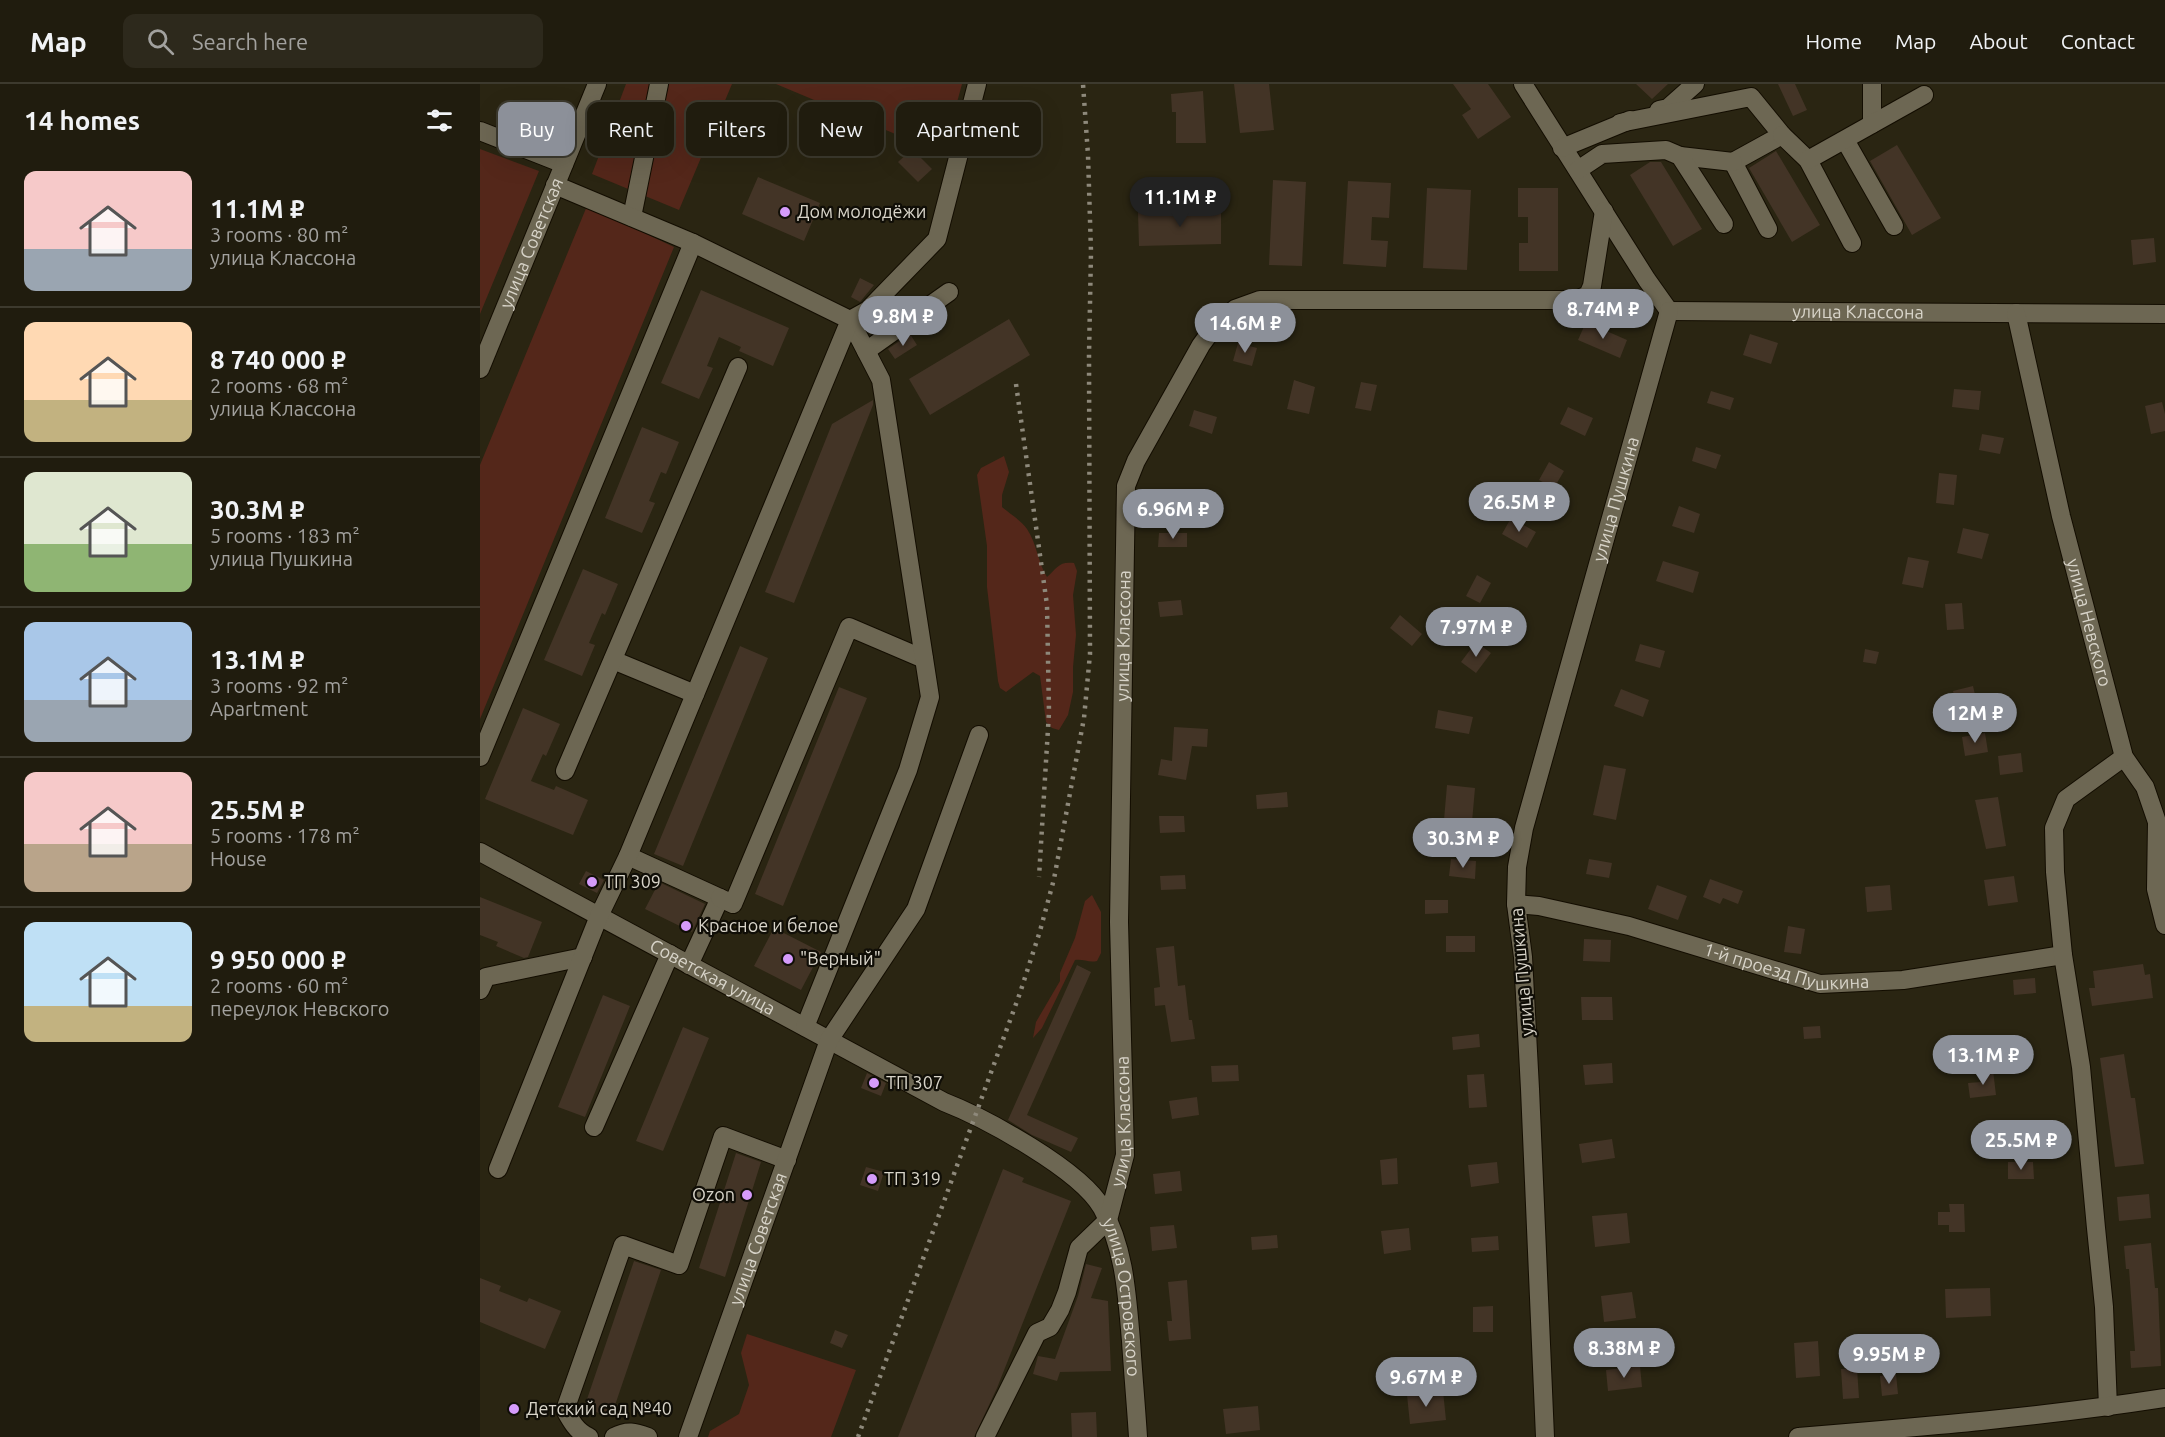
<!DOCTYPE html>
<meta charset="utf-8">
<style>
:root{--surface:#201c0e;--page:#2d291c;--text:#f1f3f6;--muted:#a2a19e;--line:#3d3a2e;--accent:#8c9099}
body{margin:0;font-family:Ubuntu,sans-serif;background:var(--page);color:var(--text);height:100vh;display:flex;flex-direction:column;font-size:22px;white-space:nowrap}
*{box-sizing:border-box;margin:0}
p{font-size:20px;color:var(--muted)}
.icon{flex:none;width:33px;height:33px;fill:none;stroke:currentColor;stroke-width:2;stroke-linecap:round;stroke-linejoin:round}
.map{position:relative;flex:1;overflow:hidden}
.details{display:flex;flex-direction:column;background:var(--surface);width:480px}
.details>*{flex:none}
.guide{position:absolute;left:18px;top:18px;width:570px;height:54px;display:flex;gap:12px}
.price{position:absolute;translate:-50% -51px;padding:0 14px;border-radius:21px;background:var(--accent);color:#fff;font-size:20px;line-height:39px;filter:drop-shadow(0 2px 3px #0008)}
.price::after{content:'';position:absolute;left:50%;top:36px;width:18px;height:14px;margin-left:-9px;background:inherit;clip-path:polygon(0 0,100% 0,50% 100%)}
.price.current{background:#222;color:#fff}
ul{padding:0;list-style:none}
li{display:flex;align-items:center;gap:18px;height:150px;padding:0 24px}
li+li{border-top:2px solid var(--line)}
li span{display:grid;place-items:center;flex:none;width:168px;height:120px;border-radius:12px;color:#555}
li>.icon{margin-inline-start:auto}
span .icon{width:72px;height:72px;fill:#fffc;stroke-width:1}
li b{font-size:26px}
h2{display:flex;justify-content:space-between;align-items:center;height:72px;padding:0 24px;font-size:26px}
.tag{padding:0 21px;border-radius:12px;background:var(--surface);box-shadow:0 6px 24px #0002,0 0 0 2px var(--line);font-size:21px;line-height:54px}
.tag.current{background:var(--accent);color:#fff}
header{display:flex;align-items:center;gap:36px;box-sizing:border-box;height:84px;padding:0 30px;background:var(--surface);border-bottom:2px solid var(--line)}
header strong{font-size:28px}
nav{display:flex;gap:33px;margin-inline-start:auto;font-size:21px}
.search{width:420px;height:54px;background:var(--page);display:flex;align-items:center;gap:15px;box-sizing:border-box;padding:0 21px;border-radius:12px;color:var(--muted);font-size:22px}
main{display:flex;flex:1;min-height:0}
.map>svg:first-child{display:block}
</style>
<header>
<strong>Map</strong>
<div class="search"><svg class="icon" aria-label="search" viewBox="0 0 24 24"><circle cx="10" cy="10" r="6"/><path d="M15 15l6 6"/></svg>Search here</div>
<nav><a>Home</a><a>Map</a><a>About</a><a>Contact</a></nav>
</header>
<main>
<section class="details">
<h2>14 homes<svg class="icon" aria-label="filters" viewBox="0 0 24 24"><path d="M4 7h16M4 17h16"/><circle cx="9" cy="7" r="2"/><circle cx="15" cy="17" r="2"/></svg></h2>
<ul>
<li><span style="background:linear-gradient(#f6c9c9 65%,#9aa5b1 0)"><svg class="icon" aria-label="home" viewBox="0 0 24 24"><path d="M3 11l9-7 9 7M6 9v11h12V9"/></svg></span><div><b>11.1M ₽</b><p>3 rooms · 80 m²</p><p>улица Классона</p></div></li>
<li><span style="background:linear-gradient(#ffd9b3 65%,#c2b280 0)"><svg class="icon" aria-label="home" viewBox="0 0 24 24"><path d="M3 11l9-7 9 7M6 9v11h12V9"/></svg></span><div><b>8 740 000 ₽</b><p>2 rooms · 68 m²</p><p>улица Классона</p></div></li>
<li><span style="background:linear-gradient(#dfe7d0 60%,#8fb573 0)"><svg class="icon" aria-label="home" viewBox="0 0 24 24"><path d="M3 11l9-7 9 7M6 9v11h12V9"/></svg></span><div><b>30.3M ₽</b><p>5 rooms · 183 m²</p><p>улица Пушкина</p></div></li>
<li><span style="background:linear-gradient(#a9c7e8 65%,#9aa5b1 0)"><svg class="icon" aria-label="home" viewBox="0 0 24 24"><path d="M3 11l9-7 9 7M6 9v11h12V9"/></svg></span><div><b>13.1M ₽</b><p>3 rooms · 92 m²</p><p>Apartment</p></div></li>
<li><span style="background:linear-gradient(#f6c9c9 60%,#b9a48a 0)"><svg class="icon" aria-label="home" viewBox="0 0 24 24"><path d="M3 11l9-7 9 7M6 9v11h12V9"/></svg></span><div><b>25.5M ₽</b><p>5 rooms · 178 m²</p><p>House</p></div></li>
<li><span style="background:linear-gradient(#bfe0f5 70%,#c2b280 0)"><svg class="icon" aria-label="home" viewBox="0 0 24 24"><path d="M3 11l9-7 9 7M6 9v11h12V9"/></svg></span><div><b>9 950 000 ₽</b><p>2 rooms · 60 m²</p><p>переулок Невского</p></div></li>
</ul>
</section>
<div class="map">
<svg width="1685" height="1353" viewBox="0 0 1685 1353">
<rect width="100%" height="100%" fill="#2a2512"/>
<path fill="#54271a" d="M146,0H252L199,126L112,90Z
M296,0H482L463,70Z
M0,65L59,87L0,230Z
M107,122L194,163L0,635V381Z
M524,372L529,388L522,411V423C530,430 542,437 547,445C557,460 558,479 567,493C577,484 579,477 594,479L597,487L593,511L596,551L593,583V608L588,631L579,646L572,644L566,638L560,592L553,588L526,608L520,604L518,597L507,503V462L497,391L501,384Z
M612,811L621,828V869L617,877C609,879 604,875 595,876L562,944L553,954L556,938L580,897V889L595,854L605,817Z
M267,1250L376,1286L351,1353H228L230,1347L259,1330L269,1301L261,1269Z"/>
<path fill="#433426" d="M754,0H789L794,46L760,49Z
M973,0H1008L1031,33L998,55L982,31L991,25Z
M1156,0H1188L1172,15Z
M1298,0H1315L1327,26L1313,32Z
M723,7L726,59H696V28H692L691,10Z
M1417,61L1461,134L1432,151L1390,77Z
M432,65L452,85L438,98L418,78Z
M1296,67L1340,141L1312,158L1269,84Z
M1170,78H1181L1222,145L1193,162L1150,91Z
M278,93L340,119L324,157L262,130Z
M793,96L826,98L822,182L789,181Z
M868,97L911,99L909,134L892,133L891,156L908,157L906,183L863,180Z
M947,104L991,106L987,186L943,184Z
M1038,104H1078V187H1039V159H1048V133H1038Z
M741,126V160L659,162L658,128Z
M1674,154L1676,178L1653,181L1651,156Z
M380,194L394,201L380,218L371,213Z
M221,206L309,244L293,282L259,267L261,263L239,253L227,282L233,284L219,315L181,299Z
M529,235L550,271L450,331L429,295Z
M1106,238L1147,256L1140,274L1098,256Z
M430,250L437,261L415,275L408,265Z
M1270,250L1298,259L1291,280L1263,271Z
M758,259L777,264L772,282L753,277Z
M814,296L835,303L829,330L807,325Z
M881,298L897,301L891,327L875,324Z
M1474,305L1501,307L1499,326L1472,323Z
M1231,307L1254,314L1250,326L1227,319Z
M393,316V321L314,519L285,508L352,340Z
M1682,318L1685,330V347L1671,350L1665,322Z
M1088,323L1113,334L1105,352L1080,340Z
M714,326L737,333L732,350L709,342Z
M162,343L199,358L186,390L181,388L169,417L175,419L162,449L125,434Z
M1502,350L1524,354L1520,370L1499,366Z
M1216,363L1241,371L1236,385L1212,377Z
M1069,378L1084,387L1074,404L1059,396Z
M1459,389L1477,391L1474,421L1456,419Z
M1199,422L1220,430L1214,449L1192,442Z
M1031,434L1056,448L1047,464L1022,450Z
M1483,444L1509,450L1502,475L1477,469Z
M679,449H707V463H678Z
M1428,473L1449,477L1443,504L1422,500Z
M1183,477L1219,488L1213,509L1176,497Z
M103,485L138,500L125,531L122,529L109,559L115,561L102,592L64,576Z
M997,491L1011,499L1000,519L986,512Z
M701,516L703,531L680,533L678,518Z
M1482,519L1484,545L1467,546L1465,520Z
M920,531L942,550L932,562L910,544Z
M996,558L1011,569L996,589L981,578Z
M1160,560L1185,567L1180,584L1155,577Z
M260,562L288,574L203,782L174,770Z
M1385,565L1399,568L1396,580L1383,578Z
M1493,602L1497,619L1477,624L1473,607Z
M359,603L387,614L303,822L275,810Z
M1141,605L1169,616L1163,633L1134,622Z
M43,624L80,640L66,672L63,670L51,697L74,706L76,702L108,716L93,751L5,715Z
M958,626L993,633L989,650L955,644Z
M694,643L728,645L727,663L712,662L706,696L678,691L681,675L692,677Z
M1505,649L1508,668L1485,672L1482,653Z
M1541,669L1543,688L1520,691L1518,672Z
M1124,681L1146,685L1136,736L1113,731Z
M967,701L995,704L992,738L964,736Z
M807,708L808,723L777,725L776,711Z
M1518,713L1526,762L1506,765L1495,716Z
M679,732H704L705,748L680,749Z
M971,775L996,777L995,795L969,792Z
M1109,775L1132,779L1129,794L1106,790Z
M106,787L124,796L117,809L99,800Z
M705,791L706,805L681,806L680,792Z
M1534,792L1538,818L1508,822L1504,796Z
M1230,795L1263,807L1258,820L1243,814L1240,820L1223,813Z
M179,798L225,820L212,848L165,825Z
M1177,801L1207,812L1198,836L1168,825Z
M1410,801L1412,826L1387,828L1385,803Z
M0,813L62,838L48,873L44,874L16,862L18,858L0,851Z
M945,816H968V829L945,830Z
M1308,842L1325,845L1321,870L1304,868Z
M294,844L341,868L321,906L274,882Z
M966,852H995V868H966Z
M1104,855L1131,856L1130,878L1103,877Z
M694,862L698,902L705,901L709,936H712L715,955L691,958L685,921L675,922L674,904L680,903L676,864Z
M1663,880L1665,891L1670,890L1673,914L1612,922L1609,904H1615L1613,887Z
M597,881L611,888L547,1031L598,1054L591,1068L552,1051L528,1036Z
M1555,894L1556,909L1534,911L1533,896Z
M123,911L150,922L105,1033L78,1023Z
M1101,913H1132L1133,936H1102Z
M1340,942L1341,954L1324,955L1323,943Z
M203,943L229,954L183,1067L156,1057Z
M999,950L1000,963L973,966L972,953Z
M1644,970L1651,1014H1655L1664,1080L1635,1083L1620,974Z
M1132,979L1133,999L1105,1001L1103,981Z
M758,981L759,997L732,998L731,982Z
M1513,986L1516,1011L1490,1014L1488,999L1501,998L1500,988Z
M387,989L406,999L401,1012L381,1004Z
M1004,990L1007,1023L989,1024L987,991Z
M717,1013L719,1031L692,1035L689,1017Z
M1132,1055L1135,1074L1102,1079L1099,1060Z
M256,1069L281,1078L245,1193L219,1184Z
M917,1074L918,1100L902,1101L900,1076Z
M1017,1078L1019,1099L991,1103L988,1081Z
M1528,1078H1553L1554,1095H1528Z
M386,1083L404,1088L398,1107L380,1101Z
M523,1085L544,1094L542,1098L591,1117L517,1304L494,1353H418Z
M700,1087L702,1107L675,1110L673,1090Z
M1669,1110L1671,1134L1639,1137L1637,1113Z
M1469,1120H1484L1485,1148H1469V1141H1458V1128H1470Z
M1147,1129L1150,1159L1115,1163L1112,1132Z
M694,1141L697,1164L672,1167L670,1143Z
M929,1144L931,1166L904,1170L901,1147Z
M797,1151L798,1164L772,1166L771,1153Z
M1018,1152L1019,1166L992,1168L991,1154Z
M1671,1159L1675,1204H1678L1681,1282L1651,1284L1650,1267H1655L1649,1185H1646L1644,1162Z
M154,1177L181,1186L131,1333L104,1324Z
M606,1180L622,1184L611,1214L628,1217L631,1287L580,1288L577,1297L553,1290L558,1272L575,1275L598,1212Z
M0,1194L21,1202L19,1207L47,1218L49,1214L81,1227L65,1265L0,1238Z
M707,1196L711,1255L689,1257L687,1237H692L688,1198Z
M1510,1204L1511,1232L1466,1234L1465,1205Z
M1152,1208L1156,1234L1124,1238L1121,1212Z
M1013,1222V1248H993V1223Z
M355,1246L368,1251L362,1264L350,1259Z
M1338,1257L1340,1292L1316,1294L1314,1259Z
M1160,1282L1162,1303L1128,1307L1126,1286Z
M1377,1284L1379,1314L1363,1315L1361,1285Z
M1416,1290L1418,1310L1402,1312L1400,1292Z
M963,1307L966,1336L930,1340L927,1311Z
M778,1322L780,1346L746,1350L743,1325Z
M616,1328L617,1353H592L591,1329Z"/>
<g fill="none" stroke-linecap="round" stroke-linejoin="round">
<g stroke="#130d01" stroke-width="20">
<g id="minor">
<path d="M1043,0L1167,196L1189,227"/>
<path d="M1392,0V40"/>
<path d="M1179,26L1188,24L1215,0"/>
<path d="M1140,39L1271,13L1302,51L1253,78L1288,145"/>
<path d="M0,47L84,80"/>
<path d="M1302,51L1328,76L1372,159"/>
<path d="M1365,56L1414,142"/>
<path d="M1082,64L1150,36"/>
<path d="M1200,72L1253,78"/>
<path d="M1328,76L1444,11"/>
<path d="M1098,86L1122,70L1186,66L1200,72L1244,140"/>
<path d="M152,133L179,0"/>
<path id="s1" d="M1189,227L1685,230"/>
<path id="s2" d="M1536,229L1581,432L1644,673L1665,703L1677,738L1676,805L1685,841"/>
<path d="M386,267L469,208"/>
<path id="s3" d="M0,285L117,0"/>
<path d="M133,576L215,610"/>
<path d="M0,673L213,159"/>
<path d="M85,687L258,283"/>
<path id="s4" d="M0,768L464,1018C505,1034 601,1086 622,1124C645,1165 647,1212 651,1257C653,1289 656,1321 658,1353"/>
<path d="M148,772L240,814L209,881"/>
<path d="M240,814L253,820L369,543L444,575"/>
<path id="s5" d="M1036,820L1059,822L1149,842L1340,900L1423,896L1583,871"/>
<path d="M0,906L6,893L103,873"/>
<path d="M325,943L428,686L450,613L401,296L370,236L388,226L457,155L497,0"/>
<path d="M114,1043L190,870"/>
<path d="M18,1085L119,832L148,772L370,236L213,159L75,101"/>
<path d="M1628,1323L1624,1223L1616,1144L1601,983L1583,871L1575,788L1574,744L1586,715L1644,673"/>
<path d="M109,1353C97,1348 91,1337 85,1326L143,1161L199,1181L243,1052L307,1076"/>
<path d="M134,1353C147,1346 155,1348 168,1353"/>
<path id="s6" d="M208,1353L349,956L436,825L499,651"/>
<path id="s7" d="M505,1353L557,1249L570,1243L580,1226L587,1208L599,1164L628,1136L645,1071L639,838L646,402L656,377L721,261L735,242L755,225L780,216H1096L1108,211L1112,202L1124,127"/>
<path id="s8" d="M1065,1353L1050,1005L1043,873L1036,820L1037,783L1044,744L1189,227"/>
<path d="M1318,1353C1440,1343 1563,1333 1685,1314"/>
</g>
</g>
<use href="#minor" stroke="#6d6753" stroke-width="18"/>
<path stroke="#8e897b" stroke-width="4.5" stroke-dasharray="3 6" stroke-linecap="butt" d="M536,300L567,521L569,628L559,793
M378,1353L540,909L560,847L574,795L604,634L610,570L609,271L611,168L608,71L603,0"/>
</g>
<g fill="#d59bfb" stroke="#100e07" stroke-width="2">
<circle cx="305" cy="128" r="6"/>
<circle cx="112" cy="798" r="6"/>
<circle cx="206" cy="842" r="6"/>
<circle cx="308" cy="875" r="6"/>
<circle cx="394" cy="999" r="6"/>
<circle cx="392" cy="1095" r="6"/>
<circle cx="267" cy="1111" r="6"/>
<circle cx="34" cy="1325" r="6"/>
</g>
<g text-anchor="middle" stroke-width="4.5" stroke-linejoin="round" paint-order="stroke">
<g font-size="18" fill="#d8d4c9" stroke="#100e07" text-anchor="start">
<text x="317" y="134">Дом молодёжи</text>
<text x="124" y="804">ТП 309</text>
<text x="218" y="848">Красное и белое</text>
<text x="320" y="881">"Верный"</text>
<text x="406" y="1005">ТП 307</text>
<text x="404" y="1101">ТП 319</text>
<text x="255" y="1117" text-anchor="end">Ozon</text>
<text x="46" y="1331">Детский сад №40</text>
</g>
<g font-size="18" fill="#d8d4c9" stroke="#100e07">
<text dy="6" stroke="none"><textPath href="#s3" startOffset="136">улица Советская</textPath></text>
<text dy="6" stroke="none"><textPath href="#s1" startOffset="189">улица Классона</textPath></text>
<text dy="6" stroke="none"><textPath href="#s8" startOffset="952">улица Пушкина</textPath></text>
<text dy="6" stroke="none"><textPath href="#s2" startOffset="318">улица Невского</textPath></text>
<text dy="6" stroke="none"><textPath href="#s7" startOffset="842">улица Классона</textPath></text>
<text dy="6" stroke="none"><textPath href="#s5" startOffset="279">1-й проезд Пушкина</textPath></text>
<text transform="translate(1042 888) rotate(-95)" y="6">улица Пушкина</text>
<text dy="6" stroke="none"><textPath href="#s4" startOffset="264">Советская улица</textPath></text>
<text dy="6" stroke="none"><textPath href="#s7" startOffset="356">улица Классона</textPath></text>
<text dy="6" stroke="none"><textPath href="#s6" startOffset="210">улица Советская</textPath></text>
<text dy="6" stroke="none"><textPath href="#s4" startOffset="812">улица Островского</textPath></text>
</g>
</g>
</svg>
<b class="price current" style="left:700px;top:144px">11.1M ₽</b>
<b class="price" style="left:1123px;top:256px">8.74M ₽</b>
<b class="price" style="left:423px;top:263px">9.8M ₽</b>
<b class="price" style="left:765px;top:270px">14.6M ₽</b>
<b class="price" style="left:1039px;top:449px">26.5M ₽</b>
<b class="price" style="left:693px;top:456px">6.96M ₽</b>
<b class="price" style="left:996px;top:574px">7.97M ₽</b>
<b class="price" style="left:1495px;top:660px">12M ₽</b>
<b class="price" style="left:983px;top:785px">30.3M ₽</b>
<b class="price" style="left:1503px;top:1002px">13.1M ₽</b>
<b class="price" style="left:1541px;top:1087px">25.5M ₽</b>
<b class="price" style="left:1144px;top:1295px">8.38M ₽</b>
<b class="price" style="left:1409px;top:1301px">9.95M ₽</b>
<b class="price" style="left:946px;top:1324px">9.67M ₽</b>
<div class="guide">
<a class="tag current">Buy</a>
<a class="tag">Rent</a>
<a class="tag">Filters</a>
<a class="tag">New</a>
<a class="tag">Apartment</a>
</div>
</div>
</main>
